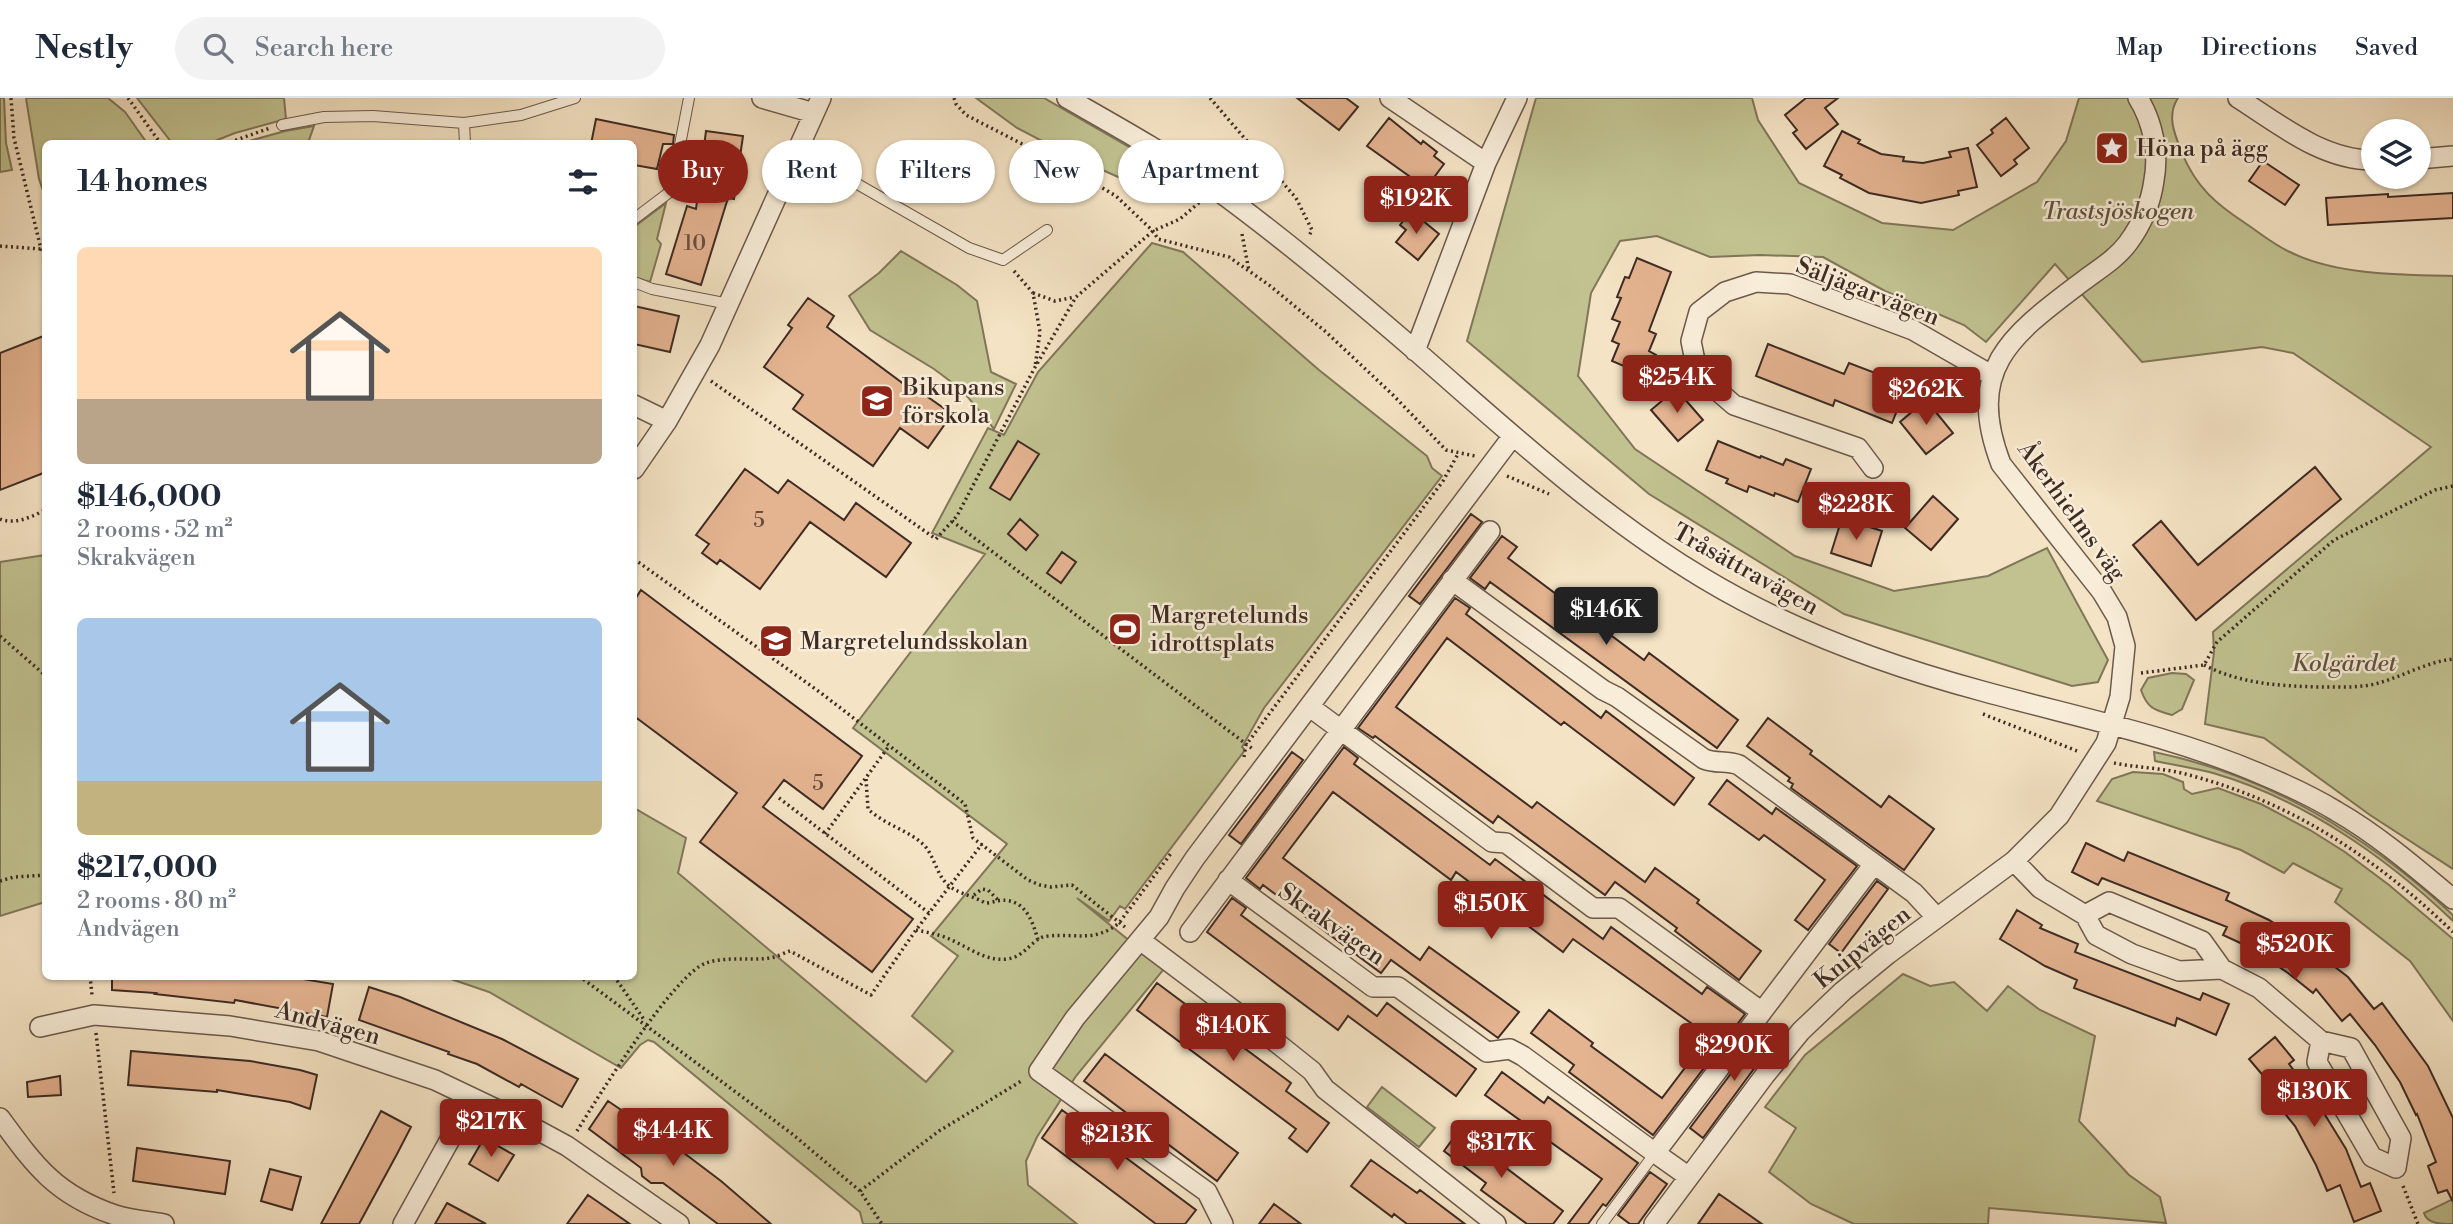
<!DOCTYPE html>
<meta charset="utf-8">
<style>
:root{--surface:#fff;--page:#f2f2f3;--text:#1f2937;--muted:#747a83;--line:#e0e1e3;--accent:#8f2418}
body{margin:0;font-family:"Libre Bodoni",serif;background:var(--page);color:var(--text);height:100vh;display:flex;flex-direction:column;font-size:26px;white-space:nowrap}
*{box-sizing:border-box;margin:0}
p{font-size:23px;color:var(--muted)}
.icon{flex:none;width:38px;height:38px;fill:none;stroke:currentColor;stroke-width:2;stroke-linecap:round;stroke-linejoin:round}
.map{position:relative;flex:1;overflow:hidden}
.sheet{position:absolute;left:42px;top:42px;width:595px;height:840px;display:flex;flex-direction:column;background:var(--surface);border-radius:10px;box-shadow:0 2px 5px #0004}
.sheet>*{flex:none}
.top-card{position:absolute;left:658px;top:42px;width:665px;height:63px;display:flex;gap:14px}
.fabs{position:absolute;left:2361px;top:21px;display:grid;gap:14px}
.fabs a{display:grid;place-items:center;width:70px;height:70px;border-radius:50%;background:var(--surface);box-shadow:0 2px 5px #0004;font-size:35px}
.price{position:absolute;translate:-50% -60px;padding:0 16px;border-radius:7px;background:var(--accent);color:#fff;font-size:23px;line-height:46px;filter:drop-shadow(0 2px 4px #0008)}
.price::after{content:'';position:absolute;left:50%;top:42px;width:21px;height:16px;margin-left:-10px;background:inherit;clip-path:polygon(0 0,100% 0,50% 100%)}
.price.selected{background:#222;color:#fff}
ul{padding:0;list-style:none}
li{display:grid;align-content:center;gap:14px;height:371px;padding:0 35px}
li span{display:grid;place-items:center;height:217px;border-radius:10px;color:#555}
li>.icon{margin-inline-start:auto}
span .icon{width:126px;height:126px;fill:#fffc;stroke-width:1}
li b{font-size:30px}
h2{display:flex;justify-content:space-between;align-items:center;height:84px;padding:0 35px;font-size:30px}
.chip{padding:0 24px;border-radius:32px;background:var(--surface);box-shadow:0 2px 5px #0004;font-size:24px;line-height:63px}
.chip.selected{background:var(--accent);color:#fff}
header{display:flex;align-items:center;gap:42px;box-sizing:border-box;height:98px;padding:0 35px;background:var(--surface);border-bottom:2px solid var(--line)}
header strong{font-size:33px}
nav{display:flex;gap:38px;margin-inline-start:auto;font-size:24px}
.search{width:490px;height:63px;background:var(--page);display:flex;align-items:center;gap:18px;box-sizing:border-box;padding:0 24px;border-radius:38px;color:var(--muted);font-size:26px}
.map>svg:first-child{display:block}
</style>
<header>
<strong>Nestly</strong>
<div class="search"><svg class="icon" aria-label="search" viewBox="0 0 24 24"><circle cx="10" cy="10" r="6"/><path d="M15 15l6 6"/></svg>Search here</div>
<nav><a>Map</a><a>Directions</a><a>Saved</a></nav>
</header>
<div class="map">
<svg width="2453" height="1126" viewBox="0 0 2453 1126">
<rect width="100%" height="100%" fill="#f4e3c4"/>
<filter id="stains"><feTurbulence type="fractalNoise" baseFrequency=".00286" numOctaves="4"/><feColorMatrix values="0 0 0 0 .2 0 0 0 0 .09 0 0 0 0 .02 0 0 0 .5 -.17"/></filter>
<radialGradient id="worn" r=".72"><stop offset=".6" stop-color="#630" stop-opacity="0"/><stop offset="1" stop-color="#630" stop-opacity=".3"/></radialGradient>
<path fill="#c1c290" stroke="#80765a" stroke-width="2" d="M0,0H4L6,45L12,72L0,74Z
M26,0H108L125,14L147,45L46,46L45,98L39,81Z
M137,0H284L286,21L235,35L210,45H172Z
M976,0H1044L1148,60L1127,83L1067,56L1017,30Z
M1536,0H1752L1758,22L1799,85L1882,125L1953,132L2037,84L2066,43L2079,0H2178C2166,18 2175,37 2182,55C2196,89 2216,106 2245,125C2260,135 2274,147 2290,154C2335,177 2403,177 2453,178V771L2370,717L2264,640L2205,626L2214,554L2213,534L2431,349L2293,255L2262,249L2142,264L2055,166L1986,244L1964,227L1885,193L1823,159L1760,157L1710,159L1657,138L1620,143L1591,195L1578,278L1635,351L1795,458L1894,493L1988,478L2047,450L2108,562L2098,584L2072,588L1844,516L1649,396L1467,243Z
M314,28L308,45H242L285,33Z
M666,105L657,141L661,146L650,184L634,179V129Z
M1152,145L1183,154L1319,272L1427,358L1432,370L1442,378L1264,610L1242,649L1245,652L1125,811L1120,808L1109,823L1077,800L1164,871L1076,978L1037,1039L1026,1063L1028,1087L1077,1126H863L860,1114L654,944L648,942L640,947L621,970L489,894L445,879L634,878V710L686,740L678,775L926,984L953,953L912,918L958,858L931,838L1007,746L853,630L985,456L932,435L988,330L1004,337L1038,274Z
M901,153L957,187L977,203L991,274L1016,286L994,331L962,292L934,271L870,232L849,198L879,175Z
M45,457V804L0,818V464Z
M2172,575L2186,576L2194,582L2182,611L2172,617C2154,612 2147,610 2141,592L2148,580Z
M2154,654C2270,678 2366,737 2453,817V823C2386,759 2303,701 2213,675C2194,670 2174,667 2155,663Z
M2133,674L2163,676L2183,684L2184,691L2192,696L2218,690L2261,706L2310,732L2345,754L2389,787L2453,841V923L2410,863L2335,804L2342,791L2293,765L2284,775L2241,752L2097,703L2112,681Z
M1903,876L1930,888L1954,884L1987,913L2008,888L2040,912L2095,938L2079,1023L2129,1077L2160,1099L2166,1125L1989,1110L1988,1126H1854L1811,1106L1769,1074L1796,1030L1765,1009L1805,957Z
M1382,989L1435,1030L1419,1049L1367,1009Z
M2453,1101V1126C2441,1126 2427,1126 2424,1115Z"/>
<path fill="#e4b390" stroke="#3e2b24" stroke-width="2" d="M1297,0H1346L1358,9L1339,32Z
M1806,0H1838L1825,10L1838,26L1806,51L1793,35L1797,32L1785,17Z
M1389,20L1421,46L1423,43L1437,54L1434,58L1444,66L1426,90L1367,48Z
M2006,20L2029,50L2014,62L2017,66L2001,78L1977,47L1993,35L1991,32Z
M596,21L674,37L673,46H663L657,71L634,67V46H591Z
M706,33L743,38L734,101L728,100L701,187L666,176L687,108L696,111Z
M1842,33L1860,42L1858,45L1881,56L1904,59L1903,63L1923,65L1951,59L1949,54L1968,50L1977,89L1958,93L1959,97L1921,105L1869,95L1840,80L1842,77L1824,68Z
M2263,63L2299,87L2285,107L2249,83Z
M2453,95V120L2328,127L2326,100L2388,96V99Z
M1411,113L1439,136L1418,162L1396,144L1406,132L1400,127Z
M1637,160L1671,174L1649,233L1656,236L1649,253L1656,257L1647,278L1612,263L1619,246L1612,243L1620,224L1612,221L1621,200L1617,199L1625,179L1629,180Z
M808,200L834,218L827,229L920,298L922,295L952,316L928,350L900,330L873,368L793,311L803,297L764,269L792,230L788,227Z
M634,208L679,218L670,254L634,246Z
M46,237V374L0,392V255Z
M1768,246L1844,276L1849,265L1907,287L1892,325L1835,302L1833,308L1756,278Z
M1676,291L1703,322L1678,343L1651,312Z
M1926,302L1953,335L1926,356L1900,324Z
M1018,343L1039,356L1010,402L990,390Z
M1718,343L1760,360L1761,358L1783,367L1786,361L1811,371L1798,404L1775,395L1774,398L1749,388L1747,394L1726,385L1728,381L1706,372Z
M2315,369L2341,401L2196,522L2133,447L2161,423L2198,467Z
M745,371L778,395L788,382L844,422L856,405L911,445L886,479L810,424L760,491L720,462L717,466L702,455L709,446L696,437Z
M1933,398L1958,421L1931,452L1905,430Z
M1471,416L1482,424L1420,506L1409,498Z
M1842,420L1882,433L1871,468L1831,455Z
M1020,421L1038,437L1026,452L1008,436Z
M1502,438L1517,449L1508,460L1644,562L1649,555L1738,622L1717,650L1490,484L1485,491L1470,480Z
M1062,454L1076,464L1061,485L1047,475Z
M641,492L862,658L823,711L784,682L763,709L913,821L872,874L700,744L737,695L634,618V503Z
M1455,500L1470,510L1466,516L1601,620L1606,613L1694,680L1674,707L1564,624L1561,627L1447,540L1396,609L1532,710L1537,704L1645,784L1655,770L1699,802L1697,805L1761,853L1739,882L1675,833L1677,830L1615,784L1605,797L1498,718L1493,725L1375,638L1373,640L1358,630Z
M1768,620L1812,653L1810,656L1881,709L1889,698L1934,731L1904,772L1791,690L1793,686L1788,683L1790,680L1747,648Z
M1344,649L1358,660L1354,666L1490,767L1495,761L1603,841L1611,829L1702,896L1707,889L1745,916L1653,1037L1569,974L1574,967L1531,935L1549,912L1593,945L1591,948L1662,1000L1709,938L1573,841L1563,854L1456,774L1451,782L1333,694L1283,760L1420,862L1429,849L1519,914L1498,940L1391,862L1381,875L1263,787L1260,791L1246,780Z
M1292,654L1303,662L1241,746L1229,737Z
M1727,682L1772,716L1776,710L1857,768L1808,832L1795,822L1825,782L1764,737L1759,742L1709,706Z
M2086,745L2124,763L2128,754L2229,795L2226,802L2269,822L2304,845L2348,879L2374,911L2382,905L2428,968L2453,1020V1104L2447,1092L2438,1095L2428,1068L2436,1064L2417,1016L2416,1017L2400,984L2375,947L2350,916L2342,923L2316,891L2313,895L2288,875L2249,849L2223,837L2227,829L2102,780L2098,787L2072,774Z
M1877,783L1888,791L1841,855L1829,846Z
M1232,800L1246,810L1241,817L1377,918L1387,905L1476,971L1456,998L1348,918L1338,932L1207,834Z
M2017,812L2042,827L2040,830L2078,846L2075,854L2200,902L2203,895L2229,906L2216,937L2177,920L2175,928L2074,890L2077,882L2045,868L2000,841Z
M112,878H285L333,886L327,919L235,902L234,905L155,896L156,895L112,892Z
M1157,885L1291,985L1286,993L1329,1025L1307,1054L1289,1040L1296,1031L1137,912Z
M369,889L400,899L502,941L578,981L562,1009L521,986L519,989L477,966L448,956L449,954L359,922Z
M1766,929L1778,938L1703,1040L1690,1030Z
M2275,939L2294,962L2289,966L2314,999L2346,1051L2361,1089L2370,1085L2381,1113L2354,1124L2340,1087L2327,1093L2316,1067L2295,1028L2271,999L2277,994L2249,961Z
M131,953L250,963L300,972L317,977L310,1011L290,1004L217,992V994L128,987Z
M1105,956L1238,1055L1217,1083L1084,983Z
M1502,974L1544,1005L1548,999L1638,1065L1606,1108L1603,1106L1588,1126H1568L1602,1081L1485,997Z
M60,978L61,997L28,999L27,984Z
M608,1003L680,1052L721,1083L771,1126H718L663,1085H651L642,1078L641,1070L589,1031Z
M1062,1012L1196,1112L1185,1126H1156L1042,1040Z
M381,1013L411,1029L397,1056L359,1126H321Z
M1463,1027L1506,1059L1501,1066L1563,1113L1553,1126H1527L1481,1092L1486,1085L1444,1053Z
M484,1040L514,1057L498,1083L469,1066Z
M137,1050L230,1063L225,1096L133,1083Z
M1371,1062L1417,1095L1420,1092L1465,1126H1407L1394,1116L1392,1119L1351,1088Z
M270,1071L301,1079L292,1112L261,1103Z
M1650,1074L1667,1086L1638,1126H1630L1618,1117Z
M1719,1096L1762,1126H1698Z
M588,1097L630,1126H567Z
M447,1105L486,1126H435Z
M1274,1106L1301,1126H1259Z"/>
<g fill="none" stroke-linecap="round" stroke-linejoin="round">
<g stroke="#6c594c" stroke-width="12">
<path id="lane" d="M464,25L465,46
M282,27L324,19L373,18L464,25L521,17L575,0
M798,52L969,150L1003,162L1047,132
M634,121L671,93L689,0
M634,184L652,191L729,206
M1602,1126L1655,1055"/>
</g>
<g stroke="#6c594c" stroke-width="22">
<path id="street" d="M762,0L814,15
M1067,0C1116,28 1167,56 1213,89C1283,140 1350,196 1416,253C1508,333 1598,417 1703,480C1789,532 1885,567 1982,593C2076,619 2173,638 2263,677C2287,687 2313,699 2336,713C2378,737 2416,770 2453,801
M1390,0L1486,65L1415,253
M2238,0C2279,26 2322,62 2373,62
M2418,61L2453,58
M1486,65L1517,0
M634,307L667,323
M1873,370L1858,350L1734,307L1712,288L1696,268L1691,243L1699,214L1725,194L1756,184L1790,186L1913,232L1993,278
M634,371L667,323L710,247L821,0
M1452,482L1603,592L1617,599L1704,661C1716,666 1727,662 1739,667L1914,795L1937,820
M1310,609L1341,632L1490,433
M2014,763L2040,790L2085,817L2109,804L2202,843L2222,871L2259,890L2321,943L2317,964L2372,1059L2396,1070L2401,1040L2351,950L2321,943
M1228,782L1373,889H1398L1487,954L1510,951L1523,958L1655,1055
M2085,817L2096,837L2132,856L2179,873L2222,871
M1190,834L1341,632L1492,744L1506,745L1593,810H1619L1762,914
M1140,842L1277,945L1312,973L1325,991L1496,1126
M40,929L94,917L230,928L319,943L435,982L519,1022L567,1048L679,1126
M0,1020C35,1068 56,1097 115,1117C130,1122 148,1123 164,1126
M1689,1079L1655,1055L1874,766
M403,1126L473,1000
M1223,1126L1207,1094L1039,973L1075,920L1159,819L1175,790L1195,760L1512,339
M1654,1126L1765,977L1801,933L1843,893L1888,856L2014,763L2059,718L2106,645L2120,599L2125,548L2117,519L2102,494L2001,366C1964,269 2013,236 2083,183C2099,171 2116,161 2128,145C2142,126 2151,105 2154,82C2159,55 2153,24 2138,0"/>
</g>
<path stroke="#3e2b24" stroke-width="3.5" stroke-dasharray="2 3.5" stroke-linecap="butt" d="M11,0L14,40L41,151L46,160
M128,0L161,46
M954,0L956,6L966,17L1063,67L1116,98L1153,133L1158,141L1229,159L1269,187L1326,234L1393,297L1446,352L1475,358
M1210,0L1296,100L1312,132L1309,138
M225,46L270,30
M1242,136L1249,173
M0,148L41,151
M1014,173L1033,195L1040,234L1035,269
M1033,195L1055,203L1075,199
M711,283L936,441L957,418L1034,271L1076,199L1153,133L1180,121L1201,103
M1507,378L1549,396
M0,421C14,427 33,419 46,411
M952,423L1254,652
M634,461L821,595L965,706L973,740L1028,782L1040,787L1051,789L1072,787L1125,829
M0,538L46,578
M2204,567C2241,586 2279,588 2321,589C2339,589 2358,590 2375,586C2402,579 2426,564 2453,561
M2141,575L2204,567L2217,544L2334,442L2435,392L2453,388
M1983,616L2077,653
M1244,659L1246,647L1443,383L1458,356
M2114,665C2139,670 2165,670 2189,677C2292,704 2377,761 2453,834
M866,681L868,711C885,727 908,732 924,747C934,758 936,774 946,785C955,795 972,797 985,805C989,805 993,804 996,803C1024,798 1032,821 1038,842
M779,700L929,815
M825,736L889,648
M0,783L14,779L46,777
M974,797L982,791L988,792L998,802
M916,832C926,834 937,836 947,840C967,848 985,864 1007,861C1026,859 1032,839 1048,838C1076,835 1094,845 1119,825L1172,754
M90,878L92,897
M579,878L791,1035L860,1093L882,1126
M614,878L645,923
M96,935L114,1095
M577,1033C598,999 674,876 706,865C727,858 749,863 770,860C777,859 784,855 790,853L871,897L916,832L982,746
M2403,1088L2418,1126
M860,1093L939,1033L1023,982"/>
<use href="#lane" stroke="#f8edd9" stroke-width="10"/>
<use href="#street" stroke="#f8edd9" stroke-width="19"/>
</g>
<defs>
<g id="sight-square" transform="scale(1.75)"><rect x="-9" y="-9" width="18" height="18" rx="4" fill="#8f2418" stroke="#f8edd9"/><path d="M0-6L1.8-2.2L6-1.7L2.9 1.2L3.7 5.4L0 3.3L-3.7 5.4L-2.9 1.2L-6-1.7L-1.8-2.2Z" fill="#fff"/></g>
<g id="school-square" transform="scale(1.75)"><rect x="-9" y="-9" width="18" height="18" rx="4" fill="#8f2418" stroke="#f8edd9"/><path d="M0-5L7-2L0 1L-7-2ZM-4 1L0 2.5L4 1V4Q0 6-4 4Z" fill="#fff"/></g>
<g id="stadium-square" transform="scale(1.75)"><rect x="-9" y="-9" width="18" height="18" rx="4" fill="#8f2418" stroke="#f8edd9"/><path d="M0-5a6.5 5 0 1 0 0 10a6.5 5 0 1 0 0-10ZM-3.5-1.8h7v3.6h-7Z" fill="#fff"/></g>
</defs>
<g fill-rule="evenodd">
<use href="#sight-square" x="2112" y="50"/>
<use href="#school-square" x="877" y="303"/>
<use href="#stadium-square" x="1125" y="531"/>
<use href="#school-square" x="776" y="543"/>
</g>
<g text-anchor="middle" stroke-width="5" stroke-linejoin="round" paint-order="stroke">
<g font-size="21" fill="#684d3f">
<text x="695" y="152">10</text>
<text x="759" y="429">5</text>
<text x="818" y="692">5</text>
</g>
<g font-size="24" fill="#3e2b24" stroke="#f8edd9" text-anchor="start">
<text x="2136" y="58">Höna på ägg</text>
<text x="902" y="297">Bikupans<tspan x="902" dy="28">förskola</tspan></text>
<text x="1150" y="525">Margretelunds<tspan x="1150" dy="28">idrottsplats</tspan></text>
<text x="800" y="551">Margretelundsskolan</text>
</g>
<g font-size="24" font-style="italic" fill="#5f513f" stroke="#f8edd9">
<text x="2118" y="121">Trastsjöskogen</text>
<text x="2344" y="573">Kolgärdet</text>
</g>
<g font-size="24" fill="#3e2b24" stroke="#f8edd9">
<text transform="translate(1868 193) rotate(21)" y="8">Säljägarvägen</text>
<text transform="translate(2072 413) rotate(54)" y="8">Åkerhielms väg</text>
<text transform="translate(1746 471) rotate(29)" y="8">Tråsättravägen</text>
<text transform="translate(1332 826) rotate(35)" y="8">Skrakvägen</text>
<text transform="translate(1862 849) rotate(-39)" y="8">Knipvägen</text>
<text transform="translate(328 925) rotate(15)" y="8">Andvägen</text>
</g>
</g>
<rect width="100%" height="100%" filter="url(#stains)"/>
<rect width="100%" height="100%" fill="url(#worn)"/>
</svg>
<div class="fabs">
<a><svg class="icon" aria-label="layers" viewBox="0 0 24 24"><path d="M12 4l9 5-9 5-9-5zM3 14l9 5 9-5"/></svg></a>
</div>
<b class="price" style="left:1416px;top:138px">$192K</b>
<b class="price" style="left:1677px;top:317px">$254K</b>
<b class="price" style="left:1926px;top:329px">$262K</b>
<b class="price" style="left:1856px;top:444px">$228K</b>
<b class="price selected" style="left:1606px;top:549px">$146K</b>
<b class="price" style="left:1491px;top:843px">$150K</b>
<b class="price" style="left:2295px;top:884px">$520K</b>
<b class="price" style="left:1233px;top:965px">$140K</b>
<b class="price" style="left:1734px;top:985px">$290K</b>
<b class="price" style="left:2314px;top:1031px">$130K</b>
<b class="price" style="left:491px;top:1061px">$217K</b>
<b class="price" style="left:673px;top:1070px">$444K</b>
<b class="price" style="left:1117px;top:1074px">$213K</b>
<b class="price" style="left:1501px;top:1082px">$317K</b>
<div class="top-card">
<a class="chip selected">Buy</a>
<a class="chip">Rent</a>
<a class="chip">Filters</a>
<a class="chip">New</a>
<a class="chip">Apartment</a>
</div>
<section class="sheet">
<h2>14 homes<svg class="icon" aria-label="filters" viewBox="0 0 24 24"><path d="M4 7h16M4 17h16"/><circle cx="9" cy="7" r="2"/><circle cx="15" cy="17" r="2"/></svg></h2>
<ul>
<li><span style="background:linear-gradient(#ffd9b3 70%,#b9a48a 0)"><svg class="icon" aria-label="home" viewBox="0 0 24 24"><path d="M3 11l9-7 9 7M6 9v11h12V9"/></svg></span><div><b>$146,000</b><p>2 rooms · 52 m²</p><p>Skrakvägen</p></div></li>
<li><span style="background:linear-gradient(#a9c7e8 75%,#c2b280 0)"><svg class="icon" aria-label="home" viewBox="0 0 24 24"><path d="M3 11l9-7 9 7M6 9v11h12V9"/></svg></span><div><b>$217,000</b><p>2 rooms · 80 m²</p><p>Andvägen</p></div></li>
</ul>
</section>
</div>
